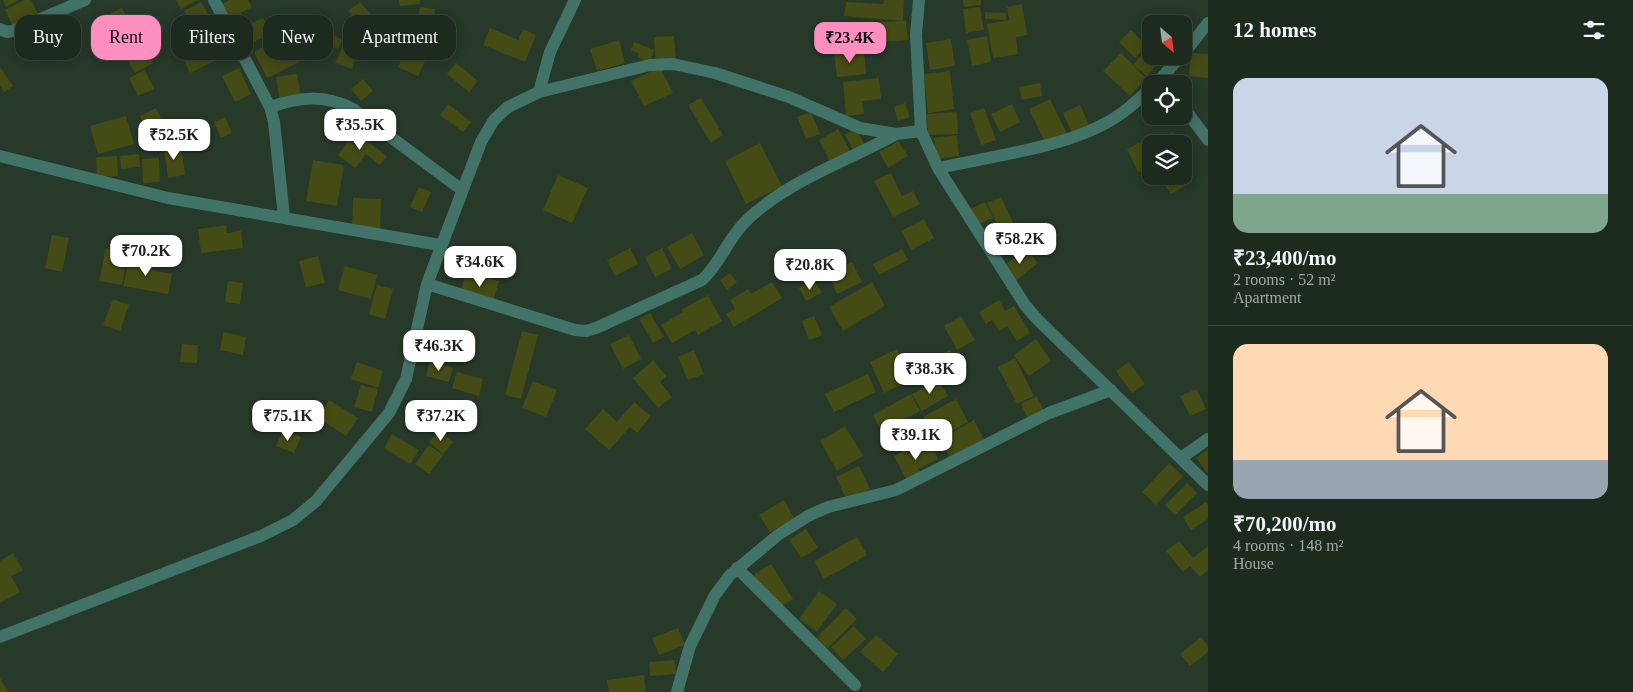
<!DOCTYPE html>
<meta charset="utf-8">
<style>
:root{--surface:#1d2b1f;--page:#2a372c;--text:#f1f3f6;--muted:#a0a7a4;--line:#3b473d;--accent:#fd8ec0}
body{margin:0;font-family:"Times New Roman",serif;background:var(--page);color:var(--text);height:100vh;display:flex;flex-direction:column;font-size:19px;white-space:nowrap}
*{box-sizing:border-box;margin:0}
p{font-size:16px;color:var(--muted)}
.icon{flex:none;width:28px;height:28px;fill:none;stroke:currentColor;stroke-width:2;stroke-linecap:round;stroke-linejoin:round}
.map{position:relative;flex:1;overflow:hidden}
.sheet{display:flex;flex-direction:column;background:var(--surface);width:425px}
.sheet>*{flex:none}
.hud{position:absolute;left:15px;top:15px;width:475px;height:45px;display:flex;gap:10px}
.needle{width:32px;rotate:152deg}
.fabs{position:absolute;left:1142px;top:15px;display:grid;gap:10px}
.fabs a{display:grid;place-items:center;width:50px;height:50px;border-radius:10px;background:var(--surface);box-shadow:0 2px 12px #0003,0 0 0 1px var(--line);font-size:25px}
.price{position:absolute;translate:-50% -42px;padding:0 11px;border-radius:10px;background:#fff;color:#222;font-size:16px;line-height:32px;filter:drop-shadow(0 1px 2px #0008)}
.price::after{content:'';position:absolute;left:50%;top:30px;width:15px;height:11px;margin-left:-8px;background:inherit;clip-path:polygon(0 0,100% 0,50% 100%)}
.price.active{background:var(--accent);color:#111}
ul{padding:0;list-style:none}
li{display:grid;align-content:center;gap:10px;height:265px;padding:0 25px}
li+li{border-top:1px solid var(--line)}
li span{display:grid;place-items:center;height:155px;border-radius:15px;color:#555}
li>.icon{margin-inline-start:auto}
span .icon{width:90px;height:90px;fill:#fffc;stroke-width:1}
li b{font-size:21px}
h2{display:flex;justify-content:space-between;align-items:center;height:60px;padding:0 25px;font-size:21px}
.chip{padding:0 18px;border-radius:15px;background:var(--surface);box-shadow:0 2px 12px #0003,0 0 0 1px var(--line);font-size:18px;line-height:45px}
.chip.active{background:var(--accent);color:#111}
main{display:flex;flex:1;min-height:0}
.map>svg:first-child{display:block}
</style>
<main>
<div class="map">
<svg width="1208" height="692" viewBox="0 0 1208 692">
<rect width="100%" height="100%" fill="#273929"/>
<path fill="#444b14" d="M3,0H19L6,7Z
M24,0H31L39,16L14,28L5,10Z
M176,0H197L181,9Z
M229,0H248L252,7L241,13L246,21L235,27L221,5Z
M399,0H420V4L400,6Z
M884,0H904L903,21L906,20L908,40L840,44L839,24L902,21L844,16L846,2L883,4Z
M963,0H981V5L964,7Z
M201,2L215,26L198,35L184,11Z
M360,2L371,15L358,24L348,11Z
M1022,4L1027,35L1016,37L1018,54L993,58L987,24L1009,20L1007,7Z
M420,7L435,9L432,31L417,29Z
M980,7L984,30L966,33L963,9Z
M122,8L130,23L107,34L100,18Z
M985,12L1006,13V20L985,19Z
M263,18L270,34L249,44L242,28Z
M313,22L321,38L298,50L303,60L267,78L254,52Z
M490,28L518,40L523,29L536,35L525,62L483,45Z
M1131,30L1147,46L1135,58L1119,42Z
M330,33L342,40L338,49L325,43Z
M347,35L362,41L352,69L336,63Z
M137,36L153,63L135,73L119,46Z
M674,36L676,62L656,63L654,37Z
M987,36L991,62L972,66L967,40Z
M951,39L955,66L930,70L926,43Z
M219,40L226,55L190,73L183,58Z
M619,40L625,63L597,71L590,49Z
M634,42L654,50L650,62L637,57L639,54L631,50Z
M1149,46L1151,48V56H1163L1147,76L1133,65Z
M864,51L866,74L837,77L834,54Z
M405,52L425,61L418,76L398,67Z
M1121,53L1146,78L1130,96L1103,71Z
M1191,53L1208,54V78L1189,76Z
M456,63L478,81L469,92L447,74Z
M0,67L13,86L4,92L0,86Z
M660,67L673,93L644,106L631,81Z
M239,68L251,94L235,102L222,76Z
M145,70L154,89L138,96L129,78Z
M950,71L954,109L928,113L924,74Z
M297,74L301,97L280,101L276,77Z
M879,78L881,99L862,101L864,114L846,116L843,82Z
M363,79L373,91L361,101L351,89Z
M1040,83L1042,96L1022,100L1019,87Z
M701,98L723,135L711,143L688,105Z
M1050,99L1067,134L1046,144L1029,109Z
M905,103L910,117L898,121L894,107Z
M448,104L471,122L463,132L440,115Z
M1012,104L1020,122L1000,132L991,114Z
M1080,105L1089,125L1072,133L1063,113Z
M156,108L161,118L145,127L140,116Z
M984,108L996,140L981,145L970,113Z
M811,112L820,134L806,139L797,117Z
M957,112L958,134L928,135L927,114Z
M126,116L134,144L98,154L90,126Z
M225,117L232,133L221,138L214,122Z
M838,129L851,153L831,164L819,140Z
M856,129L866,147L855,153L845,135Z
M355,132L387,156L380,165L366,154L355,168L338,155Z
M1173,132L1178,144H1151V166L1138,172L1127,149L1147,139L1149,143Z
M957,135L959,156L937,159L934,138Z
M898,141L908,156L888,168L879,152Z
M760,143L782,186L746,204L725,161Z
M181,144L185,175L168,178L164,146Z
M139,154L140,167L121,169L120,156Z
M117,156L118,176L97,177L96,157Z
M159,158L160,182L143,183L142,159Z
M313,160L344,165L337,206L306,201Z
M1185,170L1192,181L1171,194L1164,183L1175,176H1184Z
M891,173L902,196L913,191L920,204L893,217L874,181Z
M558,175L588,188L572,223L543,210Z
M419,187L431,192L422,212L410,207Z
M1001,197L1015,227L1001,234L987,203Z
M353,198L381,199L380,230L352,228Z
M985,202L993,218L977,225L970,209Z
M924,219L934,238L911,250L901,231Z
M226,225L227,233L241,231L243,248L201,253L198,229Z
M1020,226L1028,241L1013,250L1004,235Z
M692,233L704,255L680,269L667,247Z
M52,235L69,238L62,272L45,268Z
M512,246L516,262L499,267L494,251Z
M106,248L128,253L122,285L99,281Z
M630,248L638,264L615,276L607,260Z
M662,248L672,269L655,277L645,257Z
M1026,248L1038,263L1014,282L1002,268Z
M902,249L908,260L879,275L873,264Z
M129,256L145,259L143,268L172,274L168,294L123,286Z
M318,256L325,283L306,287L299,261Z
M852,262L862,282L837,294L828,273Z
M345,266L377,275L371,299L338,290Z
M466,273L499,281L493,302L460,294Z
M730,273L737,282L727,290L720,280Z
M814,280L822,293L806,301L799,288Z
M228,281L243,283L240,304L225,302Z
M772,282L782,298L734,327L726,314L735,309L730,300L748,289L751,294Z
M872,282L885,306L843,331L829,307Z
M377,285L393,289L385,319L369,314Z
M708,295L722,321L698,335L695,330L672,343L661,325L683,312L681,310Z
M113,299L129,305L120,331L103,325Z
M999,300L1005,311L1014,306L1030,333L1017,341L1007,326L999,331L992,320L986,324L979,312Z
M650,313L664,337L653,343L639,319Z
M814,316L822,335L809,340L802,321Z
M961,316L975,340L957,350L944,326Z
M522,331L538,335L521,399L505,395Z
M223,332L246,337L243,355L220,350Z
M629,335L641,359L623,369L610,344Z
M1036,339L1051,361L1029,376L1014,355Z
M182,344L198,345L197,363L180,362Z
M897,349L912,379L884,393L870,362Z
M694,350L704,374L688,380L678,357Z
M950,350L958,367L938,377L930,360Z
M1015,358L1034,396L1017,404L998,367Z
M653,360L666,376L660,382L672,397L658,408L633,378Z
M430,361L453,368L449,382L426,376Z
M357,362L383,371L378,388L351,379Z
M1129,362L1145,384L1132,393L1116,371Z
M457,372L483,379L479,396L452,388Z
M868,374L876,392L834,412L825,394Z
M938,379L948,396L922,411L912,394Z
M533,381L557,390L546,417L522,408Z
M361,385L378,389L372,412L354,407Z
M1197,389L1206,409L1190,416L1180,396Z
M911,394L920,411L882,432L873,415Z
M1037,396L1044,411L1028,419L1021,404Z
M956,399L968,422L935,440L923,417Z
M329,400L358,418L346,436L318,418Z
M634,402L651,416L637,433L630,427L609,450L585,429L603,409L617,422Z
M974,420L984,439L950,458L940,439Z
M845,426L863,456L837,471L820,441Z
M283,430L301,437L294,453L276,446Z
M439,431L453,442L443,454L429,442Z
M392,434L419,450L410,464L384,448Z
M931,443L938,459L919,469L921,474L907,481L894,456L905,450L908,454Z
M429,445L443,455L429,474L415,464Z
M1208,449V474L1196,458Z
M1169,463L1183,476L1156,505L1142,492Z
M859,466L870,489L847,501L836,477Z
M1187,483L1197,493L1175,515L1165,505Z
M784,500L794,518L770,532L759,515Z
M1206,502L1208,505V519L1191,530L1183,517Z
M806,529L818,548L801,558L789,539Z
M857,537L867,555L824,579L814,561Z
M1179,541L1193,558L1208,546V570L1200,577L1190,566L1183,572L1166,551Z
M13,553L23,570L11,576L20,592L0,603V561Z
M771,564L793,599L775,610L753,575Z
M819,591L837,604L817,632L799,619Z
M846,608L857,619L825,651L814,640Z
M854,626L866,639L843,660L831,647Z
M678,628L685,645L659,655L652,638Z
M876,635L898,654L883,672L860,652Z
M1201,637L1208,646V652L1190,666L1180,654Z
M675,660L676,674L650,676L649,662Z
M644,675L646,692H609L607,680Z
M0,678L8,691L6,692H0Z"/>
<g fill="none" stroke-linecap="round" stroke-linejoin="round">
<path stroke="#427368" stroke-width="12" d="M214,0L270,107L274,122L284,217
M919,0L916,35L921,131L938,168L1025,305L1037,319L1208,485
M0,29L7,32L12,31L85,0
M1184,53L1208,23
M1156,84L1181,56
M539,92L550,52L575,0
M270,107C300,97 324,94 353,109L462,190
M1184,108L1208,140
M0,156L168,198L440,245
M938,168C988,157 1059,148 1102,125C1121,116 1136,102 1151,88
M427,284L575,330L586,331L596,328L702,280C720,264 727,240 745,222C786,181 846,162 896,134
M1181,458L1208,439
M737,568L855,685
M0,637L261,536L293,520L316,501L389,413L406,379L427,284L481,142L494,120L508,107L539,92L650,65L673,64L715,73L789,97L860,128L896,134L921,131
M677,692L690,646L715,595L730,575L778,535L808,516L828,507L896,490L1049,413L1111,390"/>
</g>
</svg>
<div class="fabs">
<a><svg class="needle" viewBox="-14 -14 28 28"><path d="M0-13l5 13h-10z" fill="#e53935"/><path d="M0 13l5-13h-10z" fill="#a0a7a4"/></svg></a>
<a><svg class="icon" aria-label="locate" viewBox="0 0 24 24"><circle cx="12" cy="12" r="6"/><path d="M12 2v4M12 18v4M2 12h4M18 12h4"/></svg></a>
<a><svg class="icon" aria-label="layers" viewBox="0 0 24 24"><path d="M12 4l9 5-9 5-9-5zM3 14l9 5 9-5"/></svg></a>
</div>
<b class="price active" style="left:850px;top:64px">₹23.4K</b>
<b class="price" style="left:360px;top:151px">₹35.5K</b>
<b class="price" style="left:174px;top:161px">₹52.5K</b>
<b class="price" style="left:1020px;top:265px">₹58.2K</b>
<b class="price" style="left:146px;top:277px">₹70.2K</b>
<b class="price" style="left:480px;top:288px">₹34.6K</b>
<b class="price" style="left:810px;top:291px">₹20.8K</b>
<b class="price" style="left:439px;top:372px">₹46.3K</b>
<b class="price" style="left:930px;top:395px">₹38.3K</b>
<b class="price" style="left:288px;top:442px">₹75.1K</b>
<b class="price" style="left:441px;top:442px">₹37.2K</b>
<b class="price" style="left:916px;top:461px">₹39.1K</b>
<div class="hud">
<a class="chip">Buy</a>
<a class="chip active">Rent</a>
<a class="chip">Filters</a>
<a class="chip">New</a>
<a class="chip">Apartment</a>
</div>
</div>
<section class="sheet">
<h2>12 homes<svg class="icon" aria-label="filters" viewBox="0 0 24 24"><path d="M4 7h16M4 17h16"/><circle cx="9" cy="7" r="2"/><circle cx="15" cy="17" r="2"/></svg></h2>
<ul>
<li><span style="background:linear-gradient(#c9d6e8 75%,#7fa58c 0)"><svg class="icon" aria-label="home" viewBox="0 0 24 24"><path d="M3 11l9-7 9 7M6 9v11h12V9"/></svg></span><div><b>₹23,400/mo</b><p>2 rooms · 52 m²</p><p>Apartment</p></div></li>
<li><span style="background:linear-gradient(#ffd9b3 75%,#9aa5b1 0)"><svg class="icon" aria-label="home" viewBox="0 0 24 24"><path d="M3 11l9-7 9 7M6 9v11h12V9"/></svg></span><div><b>₹70,200/mo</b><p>4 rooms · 148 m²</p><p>House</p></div></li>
</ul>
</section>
</main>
